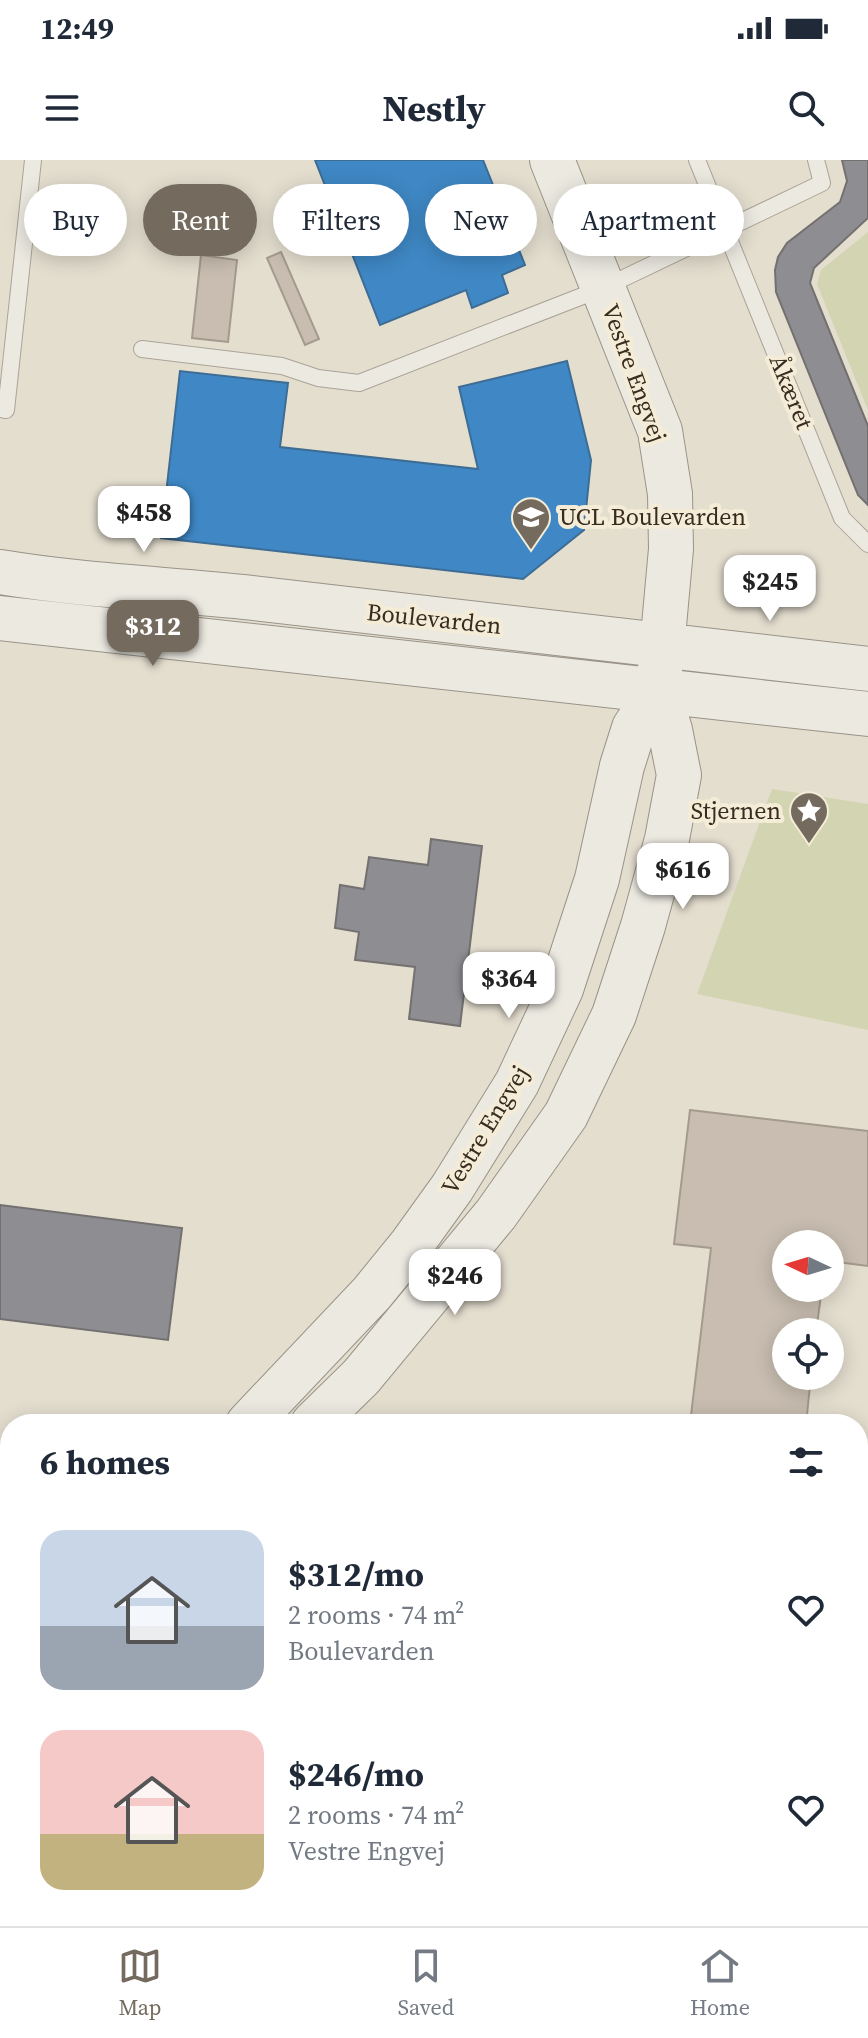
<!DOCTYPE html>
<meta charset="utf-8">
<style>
:root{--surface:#fff;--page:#f6f6f7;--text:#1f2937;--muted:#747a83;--line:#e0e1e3;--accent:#746a5d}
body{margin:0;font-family:"Source Serif 4",serif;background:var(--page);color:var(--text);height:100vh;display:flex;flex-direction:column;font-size:30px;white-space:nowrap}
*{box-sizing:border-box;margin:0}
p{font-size:26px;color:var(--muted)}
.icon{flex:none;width:44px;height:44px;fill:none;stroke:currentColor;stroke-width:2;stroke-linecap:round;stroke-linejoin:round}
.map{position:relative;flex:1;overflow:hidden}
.drawer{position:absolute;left:0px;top:1254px;width:868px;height:512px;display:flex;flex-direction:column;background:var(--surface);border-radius:32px 32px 0 0;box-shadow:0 4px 20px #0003}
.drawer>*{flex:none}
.top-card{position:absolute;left:24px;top:24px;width:820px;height:72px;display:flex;gap:16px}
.needle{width:52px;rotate:274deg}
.tools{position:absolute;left:772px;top:1070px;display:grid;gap:16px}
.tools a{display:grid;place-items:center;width:72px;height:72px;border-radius:50%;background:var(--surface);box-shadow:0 4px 20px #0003;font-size:40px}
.price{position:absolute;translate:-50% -68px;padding:0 18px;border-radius:16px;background:#fff;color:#222;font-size:26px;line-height:52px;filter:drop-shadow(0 2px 4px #0008)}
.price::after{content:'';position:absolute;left:50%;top:48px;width:24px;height:18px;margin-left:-12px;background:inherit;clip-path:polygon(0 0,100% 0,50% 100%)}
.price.active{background:var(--accent);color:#fff}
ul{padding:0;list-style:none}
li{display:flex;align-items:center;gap:24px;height:200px;padding:0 40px}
li span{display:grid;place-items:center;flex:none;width:224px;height:160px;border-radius:24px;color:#555}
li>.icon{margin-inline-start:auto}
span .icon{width:96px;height:96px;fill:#fffc;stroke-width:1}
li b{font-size:34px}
h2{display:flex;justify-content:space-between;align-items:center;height:96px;padding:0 40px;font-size:34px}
.chip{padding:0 28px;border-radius:36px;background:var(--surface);box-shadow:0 4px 20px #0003;font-size:28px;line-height:72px}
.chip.active{background:var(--accent);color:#fff}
.status{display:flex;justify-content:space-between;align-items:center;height:56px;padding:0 40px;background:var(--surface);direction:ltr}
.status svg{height:22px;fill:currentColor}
header{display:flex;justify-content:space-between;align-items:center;height:104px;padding:0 40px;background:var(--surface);font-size:36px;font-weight:700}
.tabs{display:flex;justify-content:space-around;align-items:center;height:112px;border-top:2px solid var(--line);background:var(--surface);font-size:22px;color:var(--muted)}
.tabs a{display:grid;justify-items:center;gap:4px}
.tabs .active{color:var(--accent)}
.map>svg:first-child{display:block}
</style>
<div class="status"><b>12:49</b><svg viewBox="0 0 49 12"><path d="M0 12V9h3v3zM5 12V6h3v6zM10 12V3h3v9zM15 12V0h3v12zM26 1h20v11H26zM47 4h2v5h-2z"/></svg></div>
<header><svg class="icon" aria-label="menu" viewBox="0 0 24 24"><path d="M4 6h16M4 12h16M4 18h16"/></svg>Nestly<svg class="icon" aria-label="search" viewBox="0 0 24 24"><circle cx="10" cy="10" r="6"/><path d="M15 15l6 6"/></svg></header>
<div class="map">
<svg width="868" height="1766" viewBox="0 0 868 1766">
<rect width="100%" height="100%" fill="#e4decf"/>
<path fill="#d2d4b2" d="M868,72V250L817,124L821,110Z
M772,629L868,644V870L697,834Z
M10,1649V1756H60L59,1766H0V1661Z"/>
<path fill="#3f88c5" stroke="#3d6c94" stroke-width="2" d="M315,0H483L525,105L502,115L508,133L472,148L466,130L380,165Z
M567,201L591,300L584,370L523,419L161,378L180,211L288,223L280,287L478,309L459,227Z"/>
<path fill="#17a398" stroke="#217f74" stroke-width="2" d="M85,1756H382L381,1766H84Z"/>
<path fill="#8d8d92" stroke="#747070" stroke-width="2" d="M842,0H868V58L814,108L810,123L868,266V345L858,335L776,132L775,110L778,97L787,83L840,42L847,21Z
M431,679L482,686L460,866L409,859L415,807L355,800L359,772L335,768L340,725L364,729L369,697L428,705Z
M0,1045L182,1068L168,1180L0,1159Z"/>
<path fill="#c8bdb0" stroke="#a49a8e" stroke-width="2" d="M281,92L319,179L305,185L267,98Z
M201,95L237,100L228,182L192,178Z
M690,950L868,971V1106L830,1101V1084H786V1128H822L816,1172H786V1216H811L806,1264H690L711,1088L674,1084Z
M858,1304L868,1305V1421L858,1419Z"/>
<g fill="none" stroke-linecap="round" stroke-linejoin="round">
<g stroke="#aaa398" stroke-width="18">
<path id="lane" d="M697,0L842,358L868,384
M142,189L282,206L318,218L359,223L603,128L822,23L816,0
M0,249L6,250L33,0
M0,1416L10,1423"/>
</g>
<g stroke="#aaa398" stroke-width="36">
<path id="street" d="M858,1567L868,1568
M487,1766L488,1756"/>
</g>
<g stroke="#999388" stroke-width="46">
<path id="secondary" d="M0,412C84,426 169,429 253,438C458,461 663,484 868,509
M0,458L868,554
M248,1264L372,1133L411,1085L452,1028L517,923L561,829L597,719L622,606L634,568L658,531
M313,1264L361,1217L496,1054L566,955L614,855L643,766L667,679L679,615L670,570L658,531L671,389L670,334L660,271L552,0
M0,1520L10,1508
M0,1592L10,1581"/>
</g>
<use href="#lane" stroke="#ece9e1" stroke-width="16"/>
<use href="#street" stroke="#ece9e1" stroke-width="34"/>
<use href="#secondary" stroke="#ece9e1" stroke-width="44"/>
</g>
<defs>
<g id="school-pin" transform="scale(2)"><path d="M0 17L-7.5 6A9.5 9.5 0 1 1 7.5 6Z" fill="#746a5d" stroke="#f4ecd6"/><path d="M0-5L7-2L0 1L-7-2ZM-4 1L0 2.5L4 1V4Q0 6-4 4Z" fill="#fff"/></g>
<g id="sight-pin" transform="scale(2)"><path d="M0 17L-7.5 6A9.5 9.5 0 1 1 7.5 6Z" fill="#746a5d" stroke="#f4ecd6"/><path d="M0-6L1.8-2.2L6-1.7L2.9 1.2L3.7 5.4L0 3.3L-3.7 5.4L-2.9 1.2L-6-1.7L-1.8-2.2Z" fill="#fff"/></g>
</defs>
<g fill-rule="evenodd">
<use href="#school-pin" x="531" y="357"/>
<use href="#sight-pin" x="809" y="651"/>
</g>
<g text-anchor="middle" stroke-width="8" stroke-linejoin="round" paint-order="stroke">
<g font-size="24" fill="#382c20" stroke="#f4ecd6">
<text transform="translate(634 213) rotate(70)" y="8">Vestre Engvej</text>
<text transform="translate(791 232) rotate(68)" y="8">Åkæret</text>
<text transform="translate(434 459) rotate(6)" y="8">Boulevarden</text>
<text transform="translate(485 970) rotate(-59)" y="8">Vestre Engvej</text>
</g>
<g font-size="24" fill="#382c20" stroke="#f4ecd6" text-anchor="start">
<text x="559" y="365">UCL Boulevarden</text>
<text x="781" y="659" text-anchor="end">Stjernen</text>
</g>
</g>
</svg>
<div class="tools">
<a><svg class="needle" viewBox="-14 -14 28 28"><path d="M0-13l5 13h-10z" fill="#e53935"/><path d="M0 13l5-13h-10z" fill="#747a83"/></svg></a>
<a><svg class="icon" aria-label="locate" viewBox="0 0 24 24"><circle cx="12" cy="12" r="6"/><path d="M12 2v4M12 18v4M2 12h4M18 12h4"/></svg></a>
</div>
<b class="price" style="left:144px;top:394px">$458</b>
<b class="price" style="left:770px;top:463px">$245</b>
<b class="price active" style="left:153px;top:508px">$312</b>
<b class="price" style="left:683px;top:751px">$616</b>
<b class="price" style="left:509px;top:860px">$364</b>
<b class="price" style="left:455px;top:1157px">$246</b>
<div class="top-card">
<a class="chip">Buy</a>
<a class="chip active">Rent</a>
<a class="chip">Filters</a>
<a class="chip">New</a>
<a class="chip">Apartment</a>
</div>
<section class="drawer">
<h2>6 homes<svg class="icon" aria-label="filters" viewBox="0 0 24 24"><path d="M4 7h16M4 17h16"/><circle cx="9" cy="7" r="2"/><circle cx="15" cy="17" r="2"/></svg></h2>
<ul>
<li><span style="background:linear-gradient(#c9d6e8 60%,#9aa5b1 0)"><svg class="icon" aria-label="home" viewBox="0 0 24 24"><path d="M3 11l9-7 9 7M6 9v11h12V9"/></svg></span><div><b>$312/mo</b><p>2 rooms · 74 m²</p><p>Boulevarden</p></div><svg class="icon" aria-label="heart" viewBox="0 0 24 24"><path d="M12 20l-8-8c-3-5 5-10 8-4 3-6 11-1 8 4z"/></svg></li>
<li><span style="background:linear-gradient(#f6c9c9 65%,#c2b280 0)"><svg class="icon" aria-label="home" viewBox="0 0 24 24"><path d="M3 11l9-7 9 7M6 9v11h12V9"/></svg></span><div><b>$246/mo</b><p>2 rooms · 74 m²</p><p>Vestre Engvej</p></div><svg class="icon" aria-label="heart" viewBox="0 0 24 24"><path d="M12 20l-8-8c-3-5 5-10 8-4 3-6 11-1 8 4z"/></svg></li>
</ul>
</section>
</div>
<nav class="tabs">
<a class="active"><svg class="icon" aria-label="map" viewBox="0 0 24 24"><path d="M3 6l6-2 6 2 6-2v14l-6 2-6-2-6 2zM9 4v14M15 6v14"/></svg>Map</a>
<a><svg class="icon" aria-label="saved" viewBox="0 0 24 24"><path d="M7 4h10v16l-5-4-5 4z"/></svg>Saved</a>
<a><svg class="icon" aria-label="home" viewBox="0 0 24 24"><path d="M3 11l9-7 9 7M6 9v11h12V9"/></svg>Home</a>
</nav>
